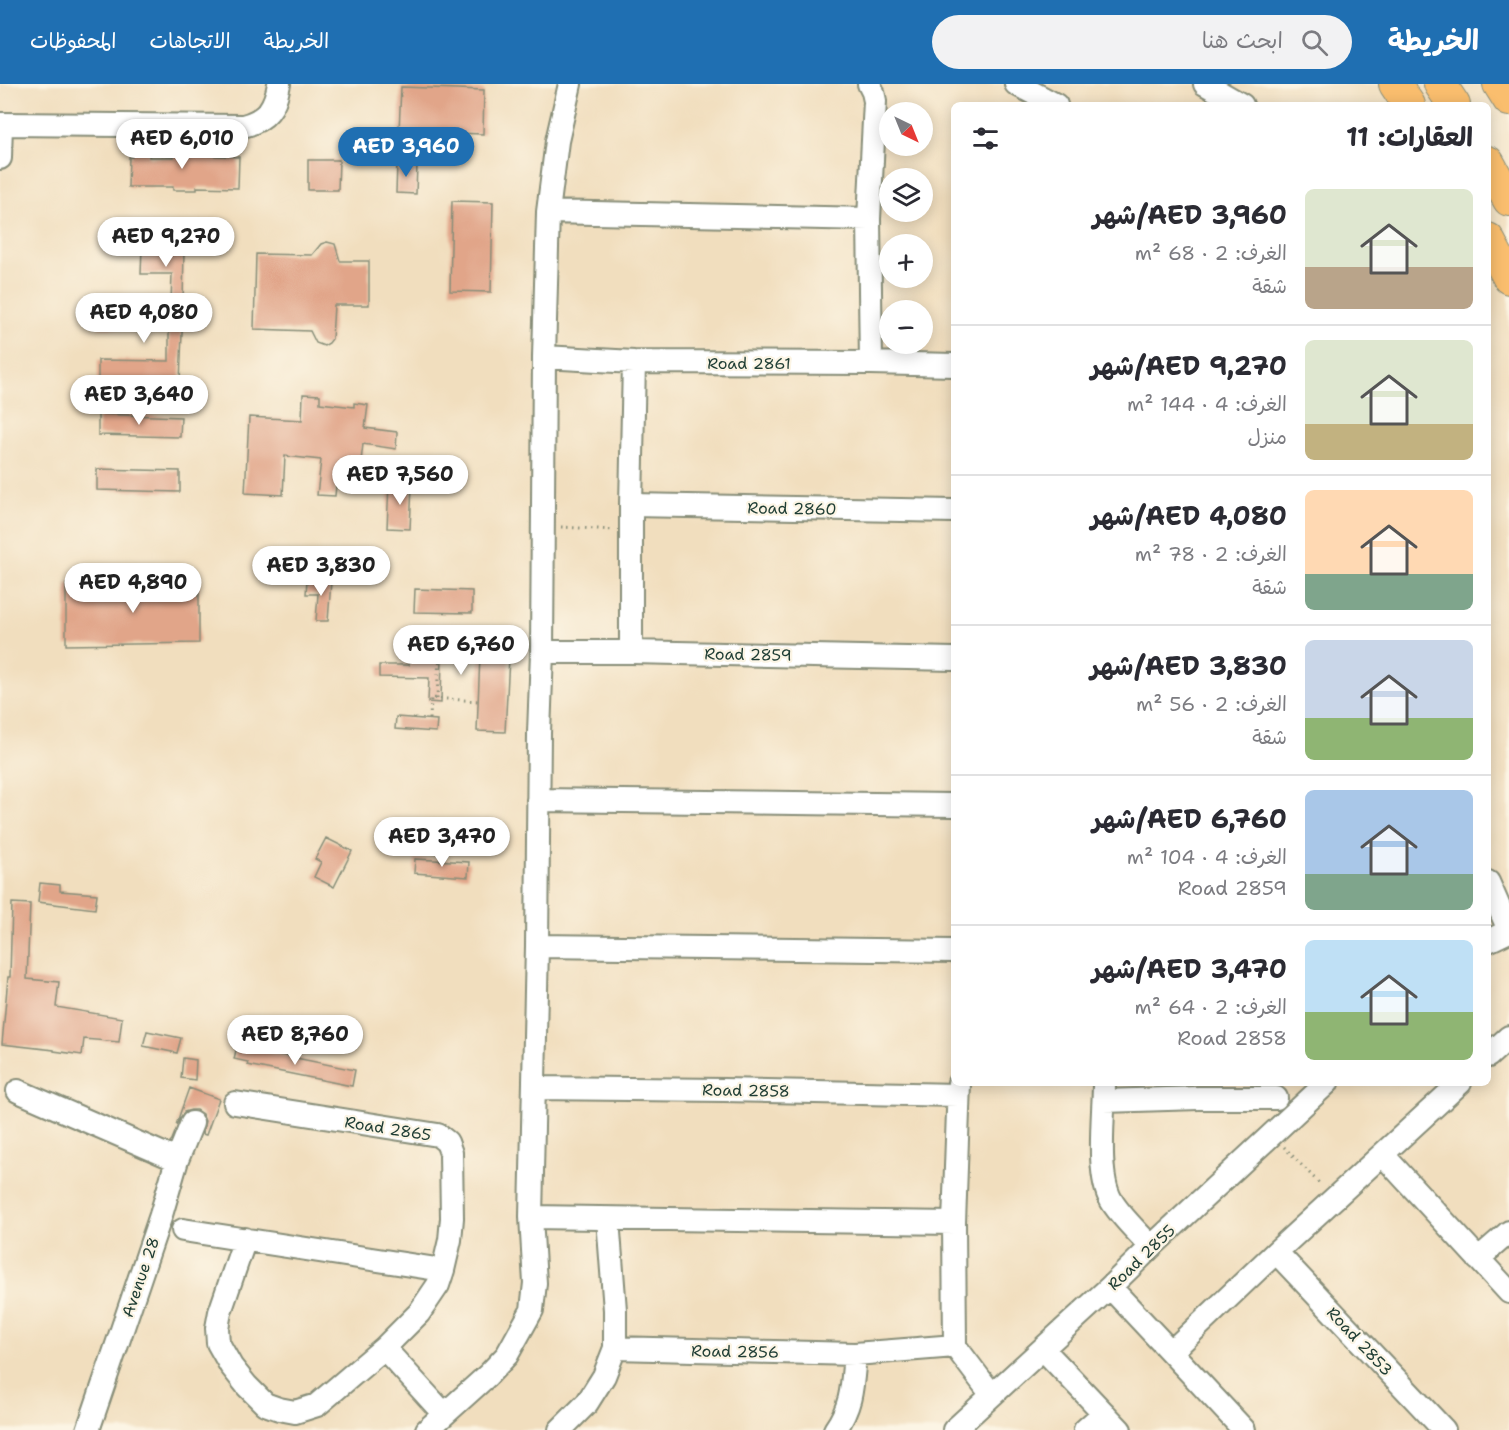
<!DOCTYPE html>
<html lang="ar">
<meta charset="utf-8">
<style>
:root{--surface:#fff;--page:#f2f2f3;--text:#2b2b33;--muted:#7c7c81;--line:#e1e1e2;--accent:#1f6fb2}
body{margin:0;font-family:"Shantell Sans","Playpen Sans Arabic",sans-serif;background:var(--page);color:var(--text);direction:rtl;height:100vh;display:flex;flex-direction:column;font-size:22px;white-space:nowrap}
*{box-sizing:border-box;margin:0}
p{font-size:20px;color:var(--muted)}
.icon{flex:none;width:33px;height:33px;fill:none;stroke:currentColor;stroke-width:2;stroke-linecap:round;stroke-linejoin:round}
.map{position:relative;flex:1;overflow:hidden;direction:ltr}
.drawer{position:absolute;left:951px;top:18px;width:540px;height:984px;display:flex;flex-direction:column;background:var(--surface);border-radius:9px;box-shadow:0 3px 15px #0003;direction:rtl}
.drawer>*{flex:none}
.needle{width:39px;rotate:137deg}
.tools{position:absolute;left:879px;top:18px;display:grid;gap:12px}
.tools a{display:grid;place-items:center;width:54px;height:54px;border-radius:50%;background:var(--surface);box-shadow:0 3px 15px #0003;font-size:30px}
.price{position:absolute;translate:-50% -51px;padding:0 14px;border-radius:21px;background:#fff;color:#222;font-size:20px;line-height:39px;filter:drop-shadow(0 2px 3px #0008)}
.price::after{content:'';position:absolute;left:50%;top:36px;width:18px;height:14px;margin-left:-9px;background:inherit;clip-path:polygon(0 0,100% 0,50% 100%)}
.price.on{background:var(--accent);color:#fff}
ul{padding:0;list-style:none}
li{display:flex;align-items:center;gap:18px;height:150px;padding:0 18px}
li+li{border-top:2px solid var(--line)}
li span{display:grid;place-items:center;flex:none;width:168px;height:120px;border-radius:9px;color:#555}
li>.icon{margin-inline-start:auto}
span .icon{width:72px;height:72px;fill:#fffc;stroke-width:1}
li b{font-size:26px}
h2{display:flex;justify-content:space-between;align-items:center;height:72px;padding:0 18px;font-size:26px}
header{display:flex;align-items:center;gap:36px;box-sizing:border-box;height:84px;padding:0 30px;background:var(--accent);color:#fff}
header strong{font-size:28px}
nav{display:flex;gap:33px;margin-inline-start:auto;font-size:21px}
.search{width:420px;height:54px;background:var(--page);display:flex;align-items:center;gap:15px;box-sizing:border-box;padding:0 21px;border-radius:33px;color:var(--muted);font-size:22px}
.map>svg:first-child{display:block}
</style>
<header>
<strong>الخريطة</strong>
<div class="search"><svg class="icon" aria-label="search" viewBox="0 0 24 24"><circle cx="10" cy="10" r="6"/><path d="M15 15l6 6"/></svg>ابحث هنا</div>
<nav><a>الخريطة</a><a>الاتجاهات</a><a>المحفوظات</a></nav>
</header>
<div class="map">
<svg width="1509" height="1346" viewBox="0 0 1509 1346">
<rect width="100%" height="100%" fill="#fcf5e5"/>
<filter id="ink" filterUnits="userSpaceOnUse"><feTurbulence type="fractalNoise" baseFrequency=".0167" numOctaves="2"/><feDisplacementMap in="SourceGraphic" scale="12" xChannelSelector="R" yChannelSelector="G"/><feConvolveMatrix kernelMatrix="1 2 1 2 8 2 1 2 1" color-interpolation-filters="sRGB"/></filter>
<filter id="wash" filterUnits="userSpaceOnUse"><feTurbulence type="fractalNoise" baseFrequency=".008" numOctaves="4" result="noise"/><feDisplacementMap in="SourceGraphic" scale="24" xChannelSelector="R" yChannelSelector="G"/><feGaussianBlur stdDeviation="1.35" result="paint"/><feColorMatrix in="noise" values="0 0 0 0 0 0 0 0 0 0 0 0 0 0 0 0 0 1.4 0 .05"/><feComposite in="paint" operator="in"/></filter>
<g filter="url(#wash)">
<rect width="100%" height="100%" fill="#f1debe"/>
<g id="blocks">
<path fill="#e1a589" d="M401,3L484,6L483,50L399,47Z
M132,60H150L149,73H173V69H198V71L239,73L238,104L197,103V106H173V103H128L129,73H132Z
M308,76H339L338,106H308Z
M397,79L417,80L416,110L396,109Z
M452,117L493,118L491,208L450,207Z
M327,158L335,160L340,177H369V221H334L332,255L329,259L324,262L316,259L310,247L254,245L256,170L312,171L321,160Z
M142,164L184,165L183,218H171L172,190H141Z
M100,223L183,225L180,298L98,296V276L169,277V245L99,244Z
M303,310L320,311V319L354,323V319L368,321L365,344L397,348L396,365L363,360L358,403L336,401L335,412L317,411L321,376L285,372L283,411L245,409L249,333L302,336Z
M98,330L181,333L180,353L98,351Z
M97,385L180,387V408L97,406Z
M389,400L412,401L410,445L387,444Z
M307,496L331,497L328,537H316L318,510H306Z
M160,498H199V559L66,561V500L160,499Z
M415,505L472,507V529L414,528Z
M409,557H499V574H509L505,648L477,647L480,571H442L441,619L428,618L429,594L379,593V581H409Z
M396,633L437,636L436,648L395,645Z
M326,754L352,767L334,803L314,793L321,778L315,775Z
M415,775L469,778L468,793L414,789Z
M40,799L60,801V807L97,810L95,825L38,818Z
M12,819L30,820L27,895L59,898L56,923L122,934L119,958L84,955L82,971L54,967V966L2,960L8,893H10Z
M147,947L181,954L177,969L143,962Z
M237,962L355,986L352,1002L247,981L248,978L234,975Z
M183,974L196,976L195,996L181,994Z
M189,1004L219,1015L206,1051L202,1050L205,1037L202,1030L196,1026H191L184,1028L176,1041Z"/>
</g>
</g>
<g filter="url(#ink)">
<use href="#blocks" fill-opacity="0" stroke="#888e79" stroke-width="1.5"/>
<g fill="none" stroke-linecap="round" stroke-linejoin="round">
<g stroke="#888e79" stroke-width="26">
<path id="minor" d="M869,0L873,8L875,17L869,135L871,279
M1016,0L1056,21
M1205,0L1242,21
M0,40L243,42C267,36 275,23 279,0
M0,74L1,40
M548,128L869,135
M544,273L634,278L871,279L954,281
M631,421L954,427
M542,568H631L954,575
M631,568V421L634,278
M538,716L954,721
M1488,798L1509,846
M1488,857L1509,847
M537,862L954,867
M1488,972L1509,953
M959,999L954,1139L955,1262L992,1311
M1104,999C1104,1030 1096,1090 1111,1116C1120,1132 1138,1148 1151,1163
M534,1004L724,1006L958,1011
M18,1007L177,1076
M1104,1017L1199,1014H1276
M235,1019L438,1051L447,1058L451,1069L452,1134L450,1156L443,1186L438,1201L419,1229L384,1264L317,1321L295,1328L279,1325L265,1320L247,1302L231,1282L218,1259L217,1244L220,1228L245,1155
M1383,1071L1509,1208
M531,1133L954,1139
M183,1146L443,1186
M1276,1168L1444,1346
M1478,1175L1509,1148
M1110,1203L1244,1346
M384,1264L444,1330
M615,1264L855,1270L955,1262
M1043,1265L1120,1346
M1171,1268L1276,1168L1460,999
M88,1346L161,1131L177,1076L192,1039
M427,1346L488,1291L507,1271L532,1226L535,1199L531,1133L537,862L539,649L542,568L544,273L548,128L557,57L570,0
M560,1346L587,1319L604,1292L615,1264V1226L608,1135
M835,1346C853,1320 852,1301 855,1270
M954,1346L1110,1203L1151,1163L1327,999
M1085,1346L1104,1329"/>
</g>
<g stroke="#888e79" stroke-width="34">
<path id="highway" d="M1395,0L1409,21
M1440,0L1454,21
M1499,0L1509,16
M1488,78L1509,116
M1488,155L1509,194"/>
</g>
<path stroke="#888e79" stroke-width="3" stroke-dasharray="1.5 4.5" stroke-linecap="butt" d="M561,443L614,446
M437,615L439,571
M430,635L431,614L478,617
M1284,1063L1321,1101"/>
<use href="#minor" stroke="#fff" stroke-width="22"/>
<use href="#highway" stroke="#fabe6e" stroke-width="32"/>
</g>
</g>
<g text-anchor="middle" stroke-width="4.5" stroke-linejoin="round" paint-order="stroke">
<g font-size="16" fill="#1f3d34" stroke="#fcf5e5">
<text x="749" y="285">Road 2861</text>
<text transform="translate(792 424) rotate(1)" y="6">Road 2860</text>
<text transform="translate(748 570) rotate(1)" y="6">Road 2859</text>
<text transform="translate(746 1006) rotate(1)" y="6">Road 2858</text>
<text transform="translate(388 1044) rotate(9)" y="6">Road 2865</text>
<text transform="translate(1141 1173) rotate(-44)" y="6">Road 2855</text>
<text transform="translate(140 1193) rotate(-71)" y="6">Avenue 28</text>
<text transform="translate(1360 1257) rotate(47)" y="6">Road 2853</text>
<text transform="translate(735 1267) rotate(1)" y="6">Road 2856</text>
</g>
</g>
</svg>
<div class="tools">
<a><svg class="needle" viewBox="-14 -14 28 28"><path d="M0-13l5 13h-10z" fill="#e53935"/><path d="M0 13l5-13h-10z" fill="#7c7c81"/></svg></a>
<a><svg class="icon" aria-label="layers" viewBox="0 0 24 24"><path d="M12 4l9 5-9 5-9-5zM3 14l9 5 9-5"/></svg></a>
<a>+</a>
<a>−</a>
</div>
<b class="price" style="left:182px;top:86px">AED 6,010</b>
<b class="price on" style="left:406px;top:94px">AED 3,960</b>
<b class="price" style="left:166px;top:184px">AED 9,270</b>
<b class="price" style="left:144px;top:260px">AED 4,080</b>
<b class="price" style="left:139px;top:342px">AED 3,640</b>
<b class="price" style="left:400px;top:422px">AED 7,560</b>
<b class="price" style="left:321px;top:513px">AED 3,830</b>
<b class="price" style="left:133px;top:530px">AED 4,890</b>
<b class="price" style="left:461px;top:592px">AED 6,760</b>
<b class="price" style="left:442px;top:784px">AED 3,470</b>
<b class="price" style="left:295px;top:982px">AED 8,760</b>
<section class="drawer">
<h2>العقارات: 11<svg class="icon" aria-label="filters" viewBox="0 0 24 24"><path d="M4 7h16M4 17h16"/><circle cx="9" cy="7" r="2"/><circle cx="15" cy="17" r="2"/></svg></h2>
<ul>
<li><span style="background:linear-gradient(#dfe7d0 65%,#b9a48a 0)"><svg class="icon" aria-label="home" viewBox="0 0 24 24"><path d="M3 11l9-7 9 7M6 9v11h12V9"/></svg></span><div><b>AED 3,960/شهر</b><p>الغرف: 2 · 68 m²</p><p>شقة</p></div></li>
<li><span style="background:linear-gradient(#dfe7d0 70%,#c2b280 0)"><svg class="icon" aria-label="home" viewBox="0 0 24 24"><path d="M3 11l9-7 9 7M6 9v11h12V9"/></svg></span><div><b>AED 9,270/شهر</b><p>الغرف: 4 · 144 m²</p><p>منزل</p></div></li>
<li><span style="background:linear-gradient(#ffd9b3 70%,#7fa58c 0)"><svg class="icon" aria-label="home" viewBox="0 0 24 24"><path d="M3 11l9-7 9 7M6 9v11h12V9"/></svg></span><div><b>AED 4,080/شهر</b><p>الغرف: 2 · 78 m²</p><p>شقة</p></div></li>
<li><span style="background:linear-gradient(#c9d6e8 65%,#8fb573 0)"><svg class="icon" aria-label="home" viewBox="0 0 24 24"><path d="M3 11l9-7 9 7M6 9v11h12V9"/></svg></span><div><b>AED 3,830/شهر</b><p>الغرف: 2 · 56 m²</p><p>شقة</p></div></li>
<li><span style="background:linear-gradient(#a9c7e8 70%,#7fa58c 0)"><svg class="icon" aria-label="home" viewBox="0 0 24 24"><path d="M3 11l9-7 9 7M6 9v11h12V9"/></svg></span><div><b>AED 6,760/شهر</b><p>الغرف: 4 · 104 m²</p><p>Road 2859</p></div></li>
<li><span style="background:linear-gradient(#bfe0f5 60%,#8fb573 0)"><svg class="icon" aria-label="home" viewBox="0 0 24 24"><path d="M3 11l9-7 9 7M6 9v11h12V9"/></svg></span><div><b>AED 3,470/شهر</b><p>الغرف: 2 · 64 m²</p><p>Road 2858</p></div></li>
</ul>
</section>
</div>
